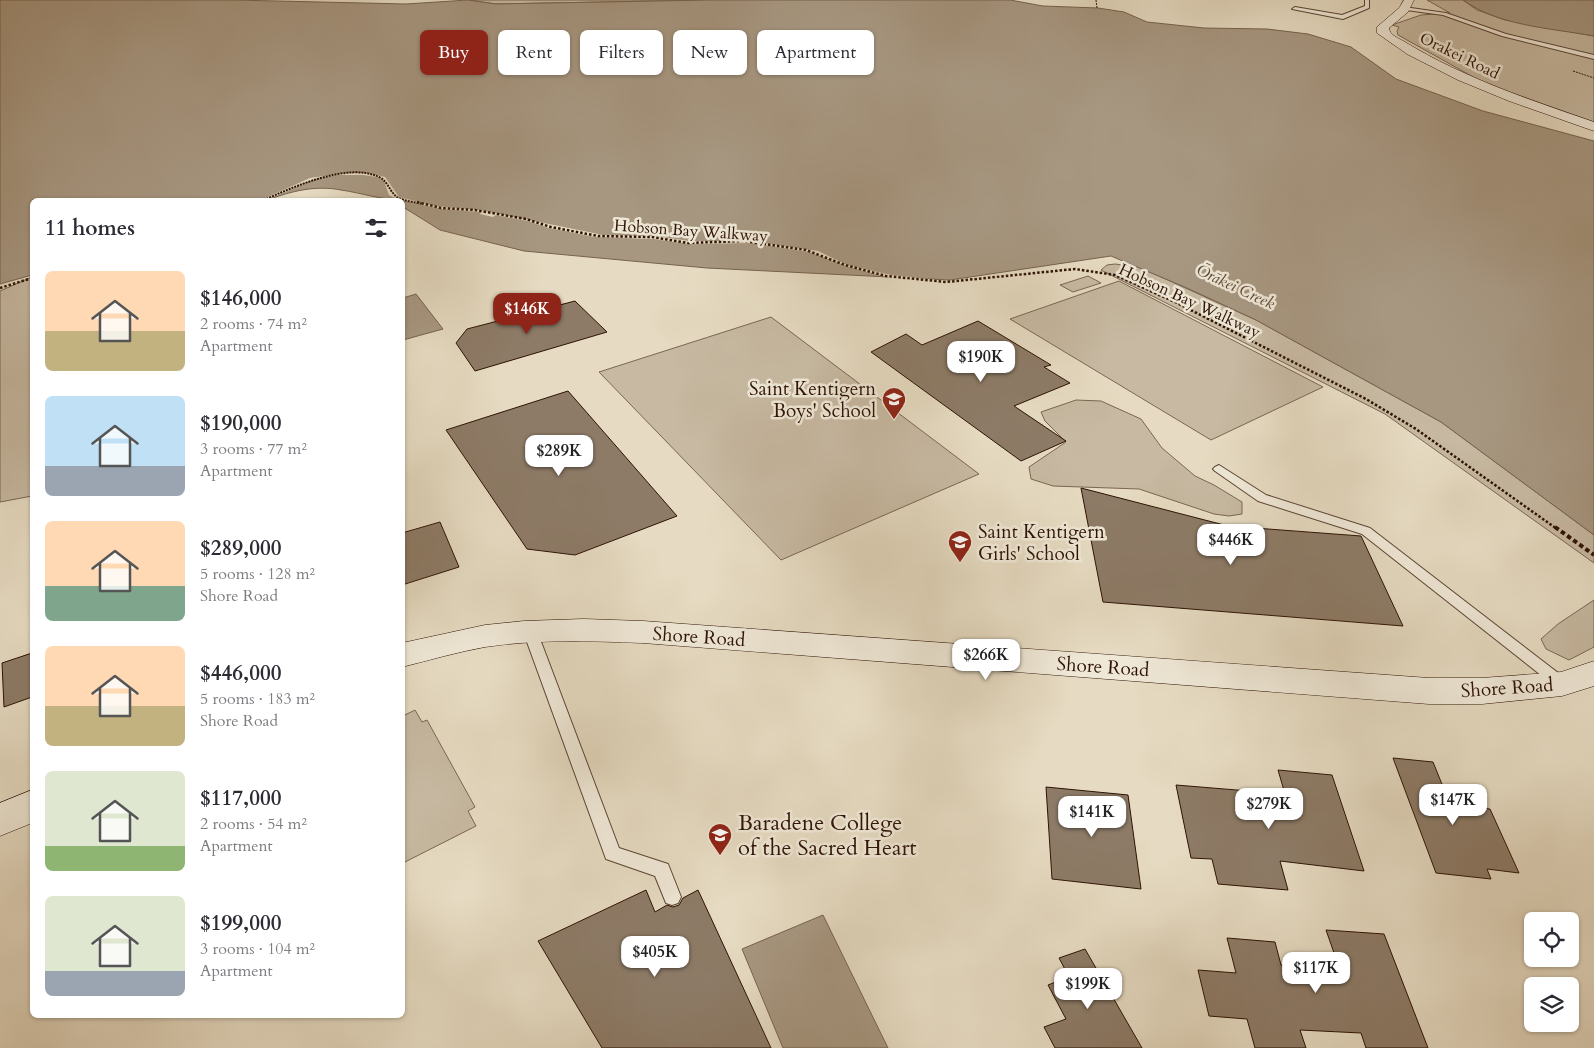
<!DOCTYPE html>
<meta charset="utf-8">
<style>
:root{--surface:#fff;--page:#f7f7f7;--text:#2b2b33;--muted:#7c7c81;--accent:#8f2418}
body{margin:0;font-family:Cardo,serif;background:var(--page);color:var(--text);height:100vh;display:flex;flex-direction:column;font-size:19px;white-space:nowrap}
*{box-sizing:border-box;margin:0}
p{font-size:16px;color:var(--muted)}
.icon{flex:none;width:28px;height:28px;fill:none;stroke:currentColor;stroke-width:2;stroke-linecap:round;stroke-linejoin:round}
.map{position:relative;flex:1;overflow:hidden}
.details{position:absolute;left:30px;top:198px;width:375px;height:820px;display:flex;flex-direction:column;background:var(--surface);border-radius:8px;box-shadow:0 1px 4px #0004}
.details>*{flex:none}
.banner{position:absolute;left:420px;top:30px;width:475px;height:45px;display:flex;gap:10px}
.buttons{position:absolute;left:1524px;top:912px;display:grid;gap:10px}
.buttons a{display:grid;place-items:center;width:55px;height:55px;border-radius:8px;background:var(--surface);box-shadow:0 1px 4px #0004;font-size:25px}
.price{position:absolute;translate:-50% -42px;padding:0 11px;border-radius:10px;background:#fff;color:#222;font-size:16px;line-height:32px;filter:drop-shadow(0 1px 2px #0008)}
.price::after{content:'';position:absolute;left:50%;top:30px;width:15px;height:11px;margin-left:-8px;background:inherit;clip-path:polygon(0 0,100% 0,50% 100%)}
.price.active{background:var(--accent);color:#fff}
ul{padding:0;list-style:none}
li{display:flex;align-items:center;gap:15px;height:125px;padding:0 15px}
li span{display:grid;place-items:center;flex:none;width:140px;height:100px;border-radius:8px;color:#555}
li>.icon{margin-inline-start:auto}
span .icon{width:60px;height:60px;fill:#fffc;stroke-width:1}
li b{font-size:21px}
h2{display:flex;justify-content:space-between;align-items:center;height:60px;padding:0 15px;font-size:21px}
.pill{padding:0 18px;border-radius:8px;background:var(--surface);box-shadow:0 1px 4px #0004;font-size:18px;line-height:45px}
.pill.active{background:var(--accent);color:#fff}
.map>svg:first-child{display:block}
</style>
<div class="map">
<svg width="1594" height="1048" viewBox="0 0 1594 1048">
<rect width="100%" height="100%" fill="#e6dbc2"/>
<filter id="stains"><feTurbulence type="fractalNoise" baseFrequency=".004" numOctaves="4"/><feColorMatrix values="0 0 0 0 .2 0 0 0 0 .09 0 0 0 0 .02 0 0 0 .5 -.17"/></filter>
<radialGradient id="worn" r=".72"><stop offset=".6" stop-color="#630" stop-opacity="0"/><stop offset="1" stop-color="#630" stop-opacity=".3"/></radialGradient>
<path fill="#c7b9a2" stroke="#7a6653" d="M468,0H709L496,4Z
M1427,0H1463L1477,10L1505,20L1594,36V122L1484,83L1398,35L1397,31L1399,27L1392,25L1421,15L1450,13Z
M1115,264L1139,267L1256,320L1441,422L1594,535V563L1385,414L1101,270L1107,265Z
M1088,276L1101,283L1073,292L1060,285Z
M32,277V496L0,502V291Z
M1119,281L1323,387L1211,440L1010,319Z
M771,317L979,474L781,560L599,372Z
M1076,400L1101,401L1141,419L1162,448L1195,476L1214,485L1242,502V514L1229,516L1214,514L1139,489L1053,486L1031,479L1029,467L1066,442L1045,421L1041,412Z
M1594,600V647L1569,660L1546,649L1541,639L1558,624Z
M415,710L422,722L427,720L475,807L468,811L476,826L403,863V716Z"/>
<path fill="#a79781" stroke="#76624f" d="M0,0H233L406,4L468,0L496,4L709,0H1010L1043,6L1098,8L1124,12L1147,22L1204,28L1267,29L1308,34L1351,47L1396,79L1483,111L1594,141V535L1441,422L1256,320L1187,288L1111,256L950,280L707,268L524,251L440,230L403,207L402,200C381,200 362,193 341,190C316,185 291,191 268,200H32V275L0,284Z
M1463,0H1594V36C1550,28 1499,26 1463,0Z
M416,294L443,329L403,340V298Z
M823,915L888,1048H783L742,949Z"/>
<path fill="#e6dbc2" d="M345,173H367L385,177L399,197L435,206L480,210L603,235L656,236L689,241H750L818,251L847,265L891,275L947,281L946,283L930,282L890,278L849,267L809,252L750,243L689,244L654,239L595,237L549,228L528,221L496,215L493,217L480,214L481,212L441,209L397,199L389,195L384,181L377,177L363,175H338L315,179L266,200H261L310,178Z"/>
<path fill="#8d7b67" stroke="#2d1204" d="M575,301L607,332L475,371L456,343L467,329Z
M978,321L1051,365L1044,367L1070,383L1014,406L1066,441L1021,461L871,352L906,334L922,345Z
M568,391L677,516L575,555L527,549L446,430Z
M1081,488L1228,526L1361,536L1403,626L1103,602Z
M440,522L459,567L402,585V533Z
M32,653V697L4,707L2,663Z
M1393,758L1433,762L1448,799L1460,806L1490,809L1519,873L1487,869L1491,879L1436,873Z
M1278,770L1332,775L1364,871L1280,861L1288,890L1218,884L1212,859L1191,858L1176,785L1285,794Z
M1046,787L1128,795L1141,889L1052,879Z
M646,890L655,912L667,905L673,907L679,905L683,898L698,890L771,1048H602L538,941Z
M1326,930L1384,934L1428,1048H1366L1361,1033L1300,1030L1306,1048H1255L1247,1019L1209,1016L1198,970L1236,973L1227,938L1275,942L1281,965L1340,970Z
M1085,949L1142,1048H1055L1044,1027L1066,1019L1048,985L1069,977L1059,958Z"/>
<g fill="none" stroke-linecap="round" stroke-linejoin="round">
<g stroke="#5b4434" stroke-width="2">
<path id="lane" d="M1365,0H1369V8L1343,19L1292,9L1295,7L1342,15L1365,6Z
M1404,7L1446,13L1506,34L1594,55V59L1502,36L1443,15L1406,10Z
M1219,465L1266,495L1370,528L1566,679L1568,683L1566,687L1561,689L1556,687L1362,534L1258,501L1215,471L1213,469L1215,467Z
M530,626L535,627L537,631L619,848L668,864L681,897L678,903L672,905L666,903L655,876L606,859L523,631L525,627Z"/>
</g>
<g stroke="#2d1204" stroke-width="1">
<path id="secondary" d="M1404,0H1414L1408,12L1389,28C1389,35 1400,39 1405,42C1464,78 1530,100 1594,122V131L1509,101L1458,80L1407,54L1377,33V27L1399,8Z
M584,619L643,621L1429,678H1482L1561,672L1594,661V686L1562,696L1482,704H1429L643,643C591,641 537,639 485,647C457,652 430,660 402,667V643L485,625L524,621Z
M32,790V823L0,836V803Z"/>
</g>
<path stroke="#2d1204" stroke-width="1" stroke-dasharray="2 1" stroke-linecap="butt" d="M1096,0L1097,8
M1573,71L1594,78"/>
<path stroke="#2d1204" stroke-width="2" stroke-dasharray="2 1" stroke-linecap="butt" d="M264,200C293,187 348,162 379,177C388,181 389,191 397,197C403,201 415,202 423,204"/>
<path stroke="#2d1204" stroke-width="2.5" stroke-dasharray="2.5 2" stroke-linecap="butt" d="M417,202L441,208L475,210L526,219L551,227L598,236L652,237L688,243L743,241L806,250L845,265L886,276L946,282L1075,269L1115,275L1175,302L1366,399L1416,429L1557,529
M0,288L32,278"/>
<path stroke="#2d1204" stroke-width="4" stroke-dasharray="4.5 3" stroke-linecap="butt" d="M1555,527L1594,555"/>
<use href="#lane" fill="#efe8d7" fill-rule="evenodd"/>
<use href="#secondary" fill="#efe8d7" fill-rule="evenodd"/>
</g>
<defs>
<g id="school-pin" transform="scale(1.25)"><path d="M0 17L-7.5 6A9.5 9.5 0 1 1 7.5 6Z" fill="#8f2418" stroke="#efe8d7"/><path d="M0-5L7-2L0 1L-7-2ZM-4 1L0 2.5L4 1V4Q0 6-4 4Z" fill="#fff"/></g>
</defs>
<g fill-rule="evenodd">
<use href="#school-pin" x="894" y="399"/>
<use href="#school-pin" x="960" y="542"/>
<use href="#school-pin" x="720" y="835"/>
</g>
<g text-anchor="middle" stroke-width="5" stroke-linejoin="round" paint-order="stroke">
<g font-size="16" fill="#2d1204" stroke="#efe8d7">
<text transform="translate(1460 55) rotate(26)" y="6">Orakei Road</text>
<text transform="translate(691 230) rotate(4)" y="6">Hobson Bay Walkway</text>
<text transform="translate(1190 300) rotate(25)" y="6">Hobson Bay Walkway</text>
</g>
<g font-size="16" font-style="italic" fill="#5e4736" stroke="#efe8d7">
<text transform="translate(1236 286) rotate(25)" y="6">Ōrākei Creek</text>
</g>
<g font-size="19" fill="#2d1204" stroke="#efe8d7" text-anchor="end">
<text x="876" y="395">Saint Kentigern<tspan x="876" dy="22">Boys' School</tspan></text>
<text x="978" y="538" text-anchor="start">Saint Kentigern<tspan x="978" dy="22">Girls' School</tspan></text>
</g>
<g font-size="19" fill="#2d1204" stroke="#efe8d7">
<text transform="translate(699 636) rotate(4)" y="7">Shore Road</text>
<text transform="translate(1103 666) rotate(4)" y="7">Shore Road</text>
<text transform="translate(1507 687) rotate(-4)" y="7">Shore Road</text>
</g>
<g font-size="22" fill="#2d1204" stroke="#efe8d7" text-anchor="start">
<text x="738" y="830">Baradene College<tspan x="738" dy="25">of the Sacred Heart</tspan></text>
</g>
</g>
<rect width="100%" height="100%" filter="url(#stains)"/>
<rect width="100%" height="100%" fill="url(#worn)"/>
</svg>
<div class="buttons">
<a><svg class="icon" aria-label="locate" viewBox="0 0 24 24"><circle cx="12" cy="12" r="6"/><path d="M12 2v4M12 18v4M2 12h4M18 12h4"/></svg></a>
<a><svg class="icon" aria-label="layers" viewBox="0 0 24 24"><path d="M12 4l9 5-9 5-9-5zM3 14l9 5 9-5"/></svg></a>
</div>
<b class="price active" style="left:527px;top:335px">$146K</b>
<b class="price" style="left:981px;top:383px">$190K</b>
<b class="price" style="left:559px;top:477px">$289K</b>
<b class="price" style="left:1231px;top:566px">$446K</b>
<b class="price" style="left:986px;top:681px">$266K</b>
<b class="price" style="left:1453px;top:826px">$147K</b>
<b class="price" style="left:1269px;top:830px">$279K</b>
<b class="price" style="left:1092px;top:838px">$141K</b>
<b class="price" style="left:655px;top:978px">$405K</b>
<b class="price" style="left:1316px;top:994px">$117K</b>
<b class="price" style="left:1088px;top:1010px">$199K</b>
<div class="banner">
<a class="pill active">Buy</a>
<a class="pill">Rent</a>
<a class="pill">Filters</a>
<a class="pill">New</a>
<a class="pill">Apartment</a>
</div>
<section class="details">
<h2>11 homes<svg class="icon" aria-label="filters" viewBox="0 0 24 24"><path d="M4 7h16M4 17h16"/><circle cx="9" cy="7" r="2"/><circle cx="15" cy="17" r="2"/></svg></h2>
<ul>
<li><span style="background:linear-gradient(#ffd9b3 60%,#c2b280 0)"><svg class="icon" aria-label="home" viewBox="0 0 24 24"><path d="M3 11l9-7 9 7M6 9v11h12V9"/></svg></span><div><b>$146,000</b><p>2 rooms · 74 m²</p><p>Apartment</p></div></li>
<li><span style="background:linear-gradient(#bfe0f5 70%,#9aa5b1 0)"><svg class="icon" aria-label="home" viewBox="0 0 24 24"><path d="M3 11l9-7 9 7M6 9v11h12V9"/></svg></span><div><b>$190,000</b><p>3 rooms · 77 m²</p><p>Apartment</p></div></li>
<li><span style="background:linear-gradient(#ffd9b3 65%,#7fa58c 0)"><svg class="icon" aria-label="home" viewBox="0 0 24 24"><path d="M3 11l9-7 9 7M6 9v11h12V9"/></svg></span><div><b>$289,000</b><p>5 rooms · 128 m²</p><p>Shore Road</p></div></li>
<li><span style="background:linear-gradient(#ffd9b3 60%,#c2b280 0)"><svg class="icon" aria-label="home" viewBox="0 0 24 24"><path d="M3 11l9-7 9 7M6 9v11h12V9"/></svg></span><div><b>$446,000</b><p>5 rooms · 183 m²</p><p>Shore Road</p></div></li>
<li><span style="background:linear-gradient(#dfe7d0 75%,#8fb573 0)"><svg class="icon" aria-label="home" viewBox="0 0 24 24"><path d="M3 11l9-7 9 7M6 9v11h12V9"/></svg></span><div><b>$117,000</b><p>2 rooms · 54 m²</p><p>Apartment</p></div></li>
<li><span style="background:linear-gradient(#dfe7d0 75%,#9aa5b1 0)"><svg class="icon" aria-label="home" viewBox="0 0 24 24"><path d="M3 11l9-7 9 7M6 9v11h12V9"/></svg></span><div><b>$199,000</b><p>3 rooms · 104 m²</p><p>Apartment</p></div></li>
</ul>
</section>
</div>
